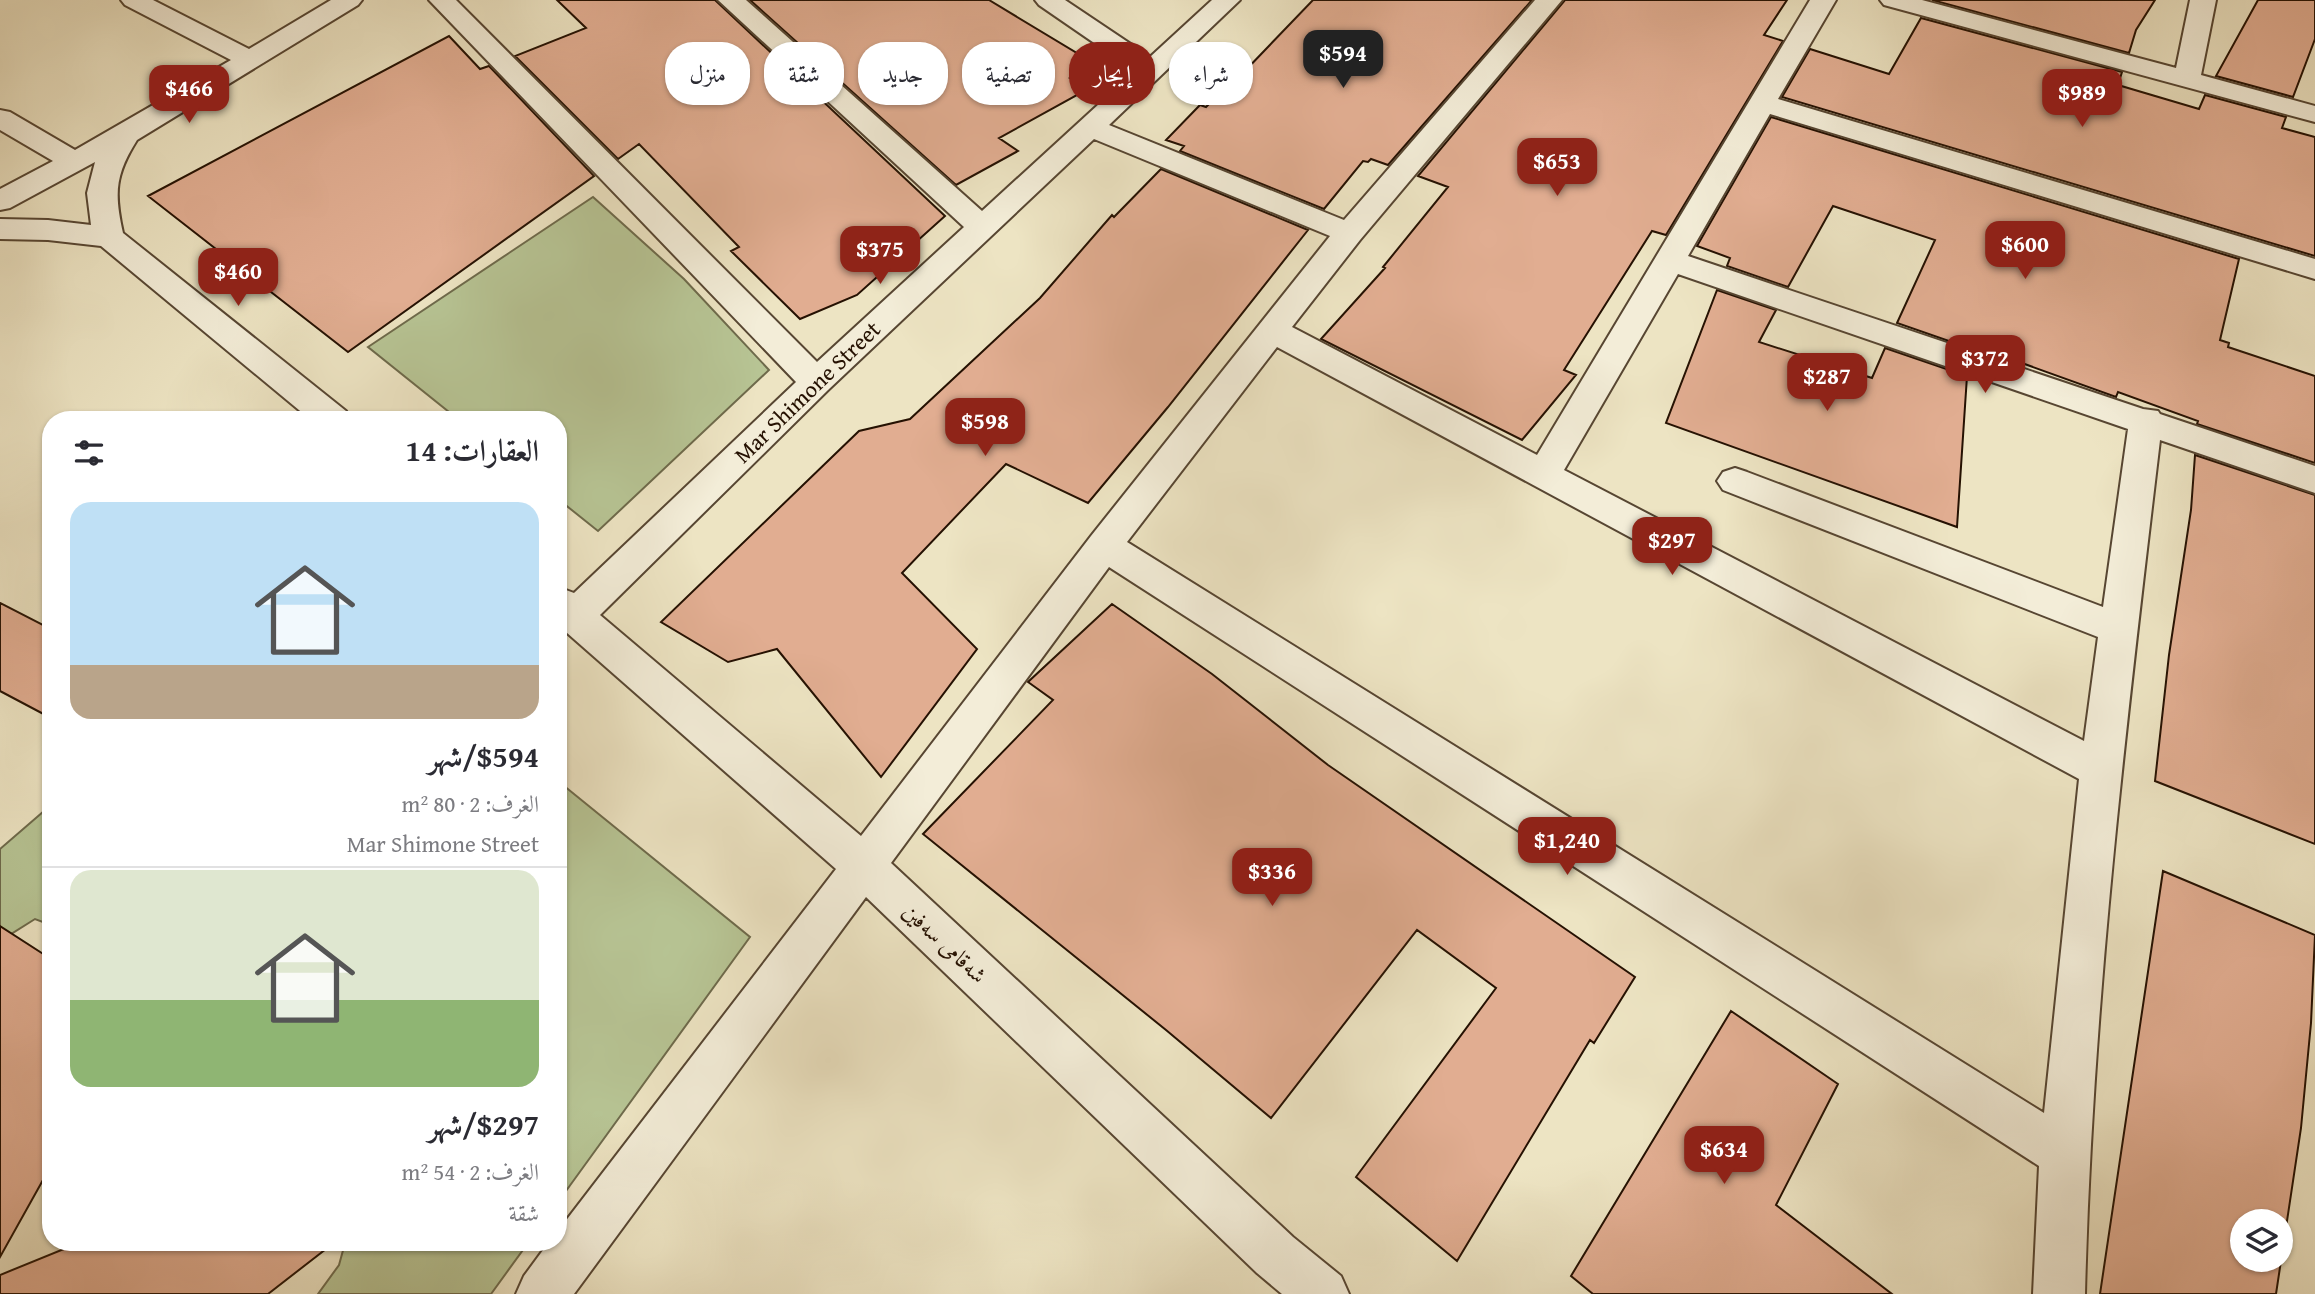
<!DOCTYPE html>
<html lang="ar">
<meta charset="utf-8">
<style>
:root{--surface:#fff;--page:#f7f7f7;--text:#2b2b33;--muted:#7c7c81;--line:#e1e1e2;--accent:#8f2418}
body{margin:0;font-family:"Gentium Book Plus",Amiri,serif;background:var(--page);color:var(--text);direction:rtl;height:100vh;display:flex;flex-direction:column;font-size:26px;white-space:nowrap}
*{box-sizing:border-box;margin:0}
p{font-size:23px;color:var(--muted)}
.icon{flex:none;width:38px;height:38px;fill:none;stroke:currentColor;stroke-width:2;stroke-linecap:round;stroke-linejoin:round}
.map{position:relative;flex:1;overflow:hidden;direction:ltr}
.panel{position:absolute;left:42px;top:411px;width:525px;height:840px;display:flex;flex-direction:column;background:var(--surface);border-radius:28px;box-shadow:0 2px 5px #0004;direction:rtl}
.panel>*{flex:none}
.top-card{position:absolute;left:588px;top:42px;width:665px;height:63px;direction:rtl;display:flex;gap:14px}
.controls{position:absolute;left:2230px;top:1209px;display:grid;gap:14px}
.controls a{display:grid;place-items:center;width:63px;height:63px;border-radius:50%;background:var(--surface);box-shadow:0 2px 5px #0004;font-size:35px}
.price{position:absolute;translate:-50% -60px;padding:0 16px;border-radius:14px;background:var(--accent);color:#fff;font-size:23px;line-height:46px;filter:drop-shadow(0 2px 4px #0008)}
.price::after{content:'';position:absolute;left:50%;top:42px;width:21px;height:16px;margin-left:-10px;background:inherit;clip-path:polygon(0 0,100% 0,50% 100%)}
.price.current{background:#222;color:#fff}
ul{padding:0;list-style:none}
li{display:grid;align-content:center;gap:14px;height:371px;padding:0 28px}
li+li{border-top:2px solid var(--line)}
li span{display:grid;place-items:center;height:217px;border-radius:21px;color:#555}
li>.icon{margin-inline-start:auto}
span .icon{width:126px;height:126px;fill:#fffc;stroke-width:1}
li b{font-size:30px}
h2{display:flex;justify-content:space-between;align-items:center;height:84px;padding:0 28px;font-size:30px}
.chip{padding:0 24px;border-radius:28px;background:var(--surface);box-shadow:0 2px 5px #0004;font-size:24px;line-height:63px}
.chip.current{background:var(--accent);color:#fff}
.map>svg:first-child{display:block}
</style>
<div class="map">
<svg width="2315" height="1294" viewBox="0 0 2315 1294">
<rect width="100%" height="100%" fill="#ede4c3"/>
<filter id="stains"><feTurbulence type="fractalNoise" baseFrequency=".00286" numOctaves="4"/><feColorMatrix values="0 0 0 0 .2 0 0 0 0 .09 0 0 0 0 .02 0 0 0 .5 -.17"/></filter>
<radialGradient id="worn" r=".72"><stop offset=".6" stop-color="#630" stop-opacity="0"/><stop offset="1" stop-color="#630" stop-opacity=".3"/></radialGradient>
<path fill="#b7c494" stroke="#6e6a4b" stroke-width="2" d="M593,197L684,279L769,370L598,531L558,499V420H459L368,347Z
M558,781L750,937L558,1202Z
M51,805V925L35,919L0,941V849Z
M345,1243V1242L528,1243L491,1294H318L339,1265Z"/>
<path fill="#e1ad91" stroke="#251102" stroke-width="2" fill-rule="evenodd" d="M557,0H715L945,216L857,295L800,319L731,251L739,247L639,144L618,159L515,56L586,28Z
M750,0H989L1095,64L1070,78L1088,89L999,138L1018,151L956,185Z
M1313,0H1532L1388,165L1371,159L1368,162L1363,161L1324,209L1180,151L1184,146L1166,140L1200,105L1206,107L1239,73L1242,74Z
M1565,0H1787L1764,35L1783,41L1666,235L1652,231L1564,370L1576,375L1522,440L1321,339L1385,268L1383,267L1448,187L1418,176Z
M1932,0H2155L2136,30L2129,53Z
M2258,0H2315V39L2293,97L2216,76Z
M1921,18L2122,72L2118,85L2199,109L2205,95L2286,117L2282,128L2315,137V256L1782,97L1810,49L1889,74Z
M449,36L480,69L489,66L594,176L348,352L148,196Z
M1771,117L2239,259L2220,340L2229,343L2228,347L2315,376V463L2197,424L2198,421L2118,392L2116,397L1969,344V348L1897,323L1935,240L1833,206L1788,287L1727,266L1730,258L1697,246Z
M1161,169L1308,230L1168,407L1088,503L1006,464L902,573L977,649L881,777L777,649L728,662L661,622L859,431L910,419L1040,298L1112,215L1114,217Z
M1717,290L1776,310L1759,342L1872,378L1885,348L1967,376L1957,527L1666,423Z
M2195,455L2315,495V844L2155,781L2169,655L2191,510Z
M0,603L51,629V718L0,691Z
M1112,604L1212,674L1328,765L1635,977L1594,1043L1590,1040L1457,1261L1356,1177L1496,988L1417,930L1271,1118L1166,1030L923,834L1053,700L1028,682Z
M2163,871L2315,935L2311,1023L2301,1128L2276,1294H2100ZM2242,1222H2280V1260H2242Z
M0,926L51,959V1175L43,1180L0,1257Z
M1731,1011L1838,1084L1776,1205L1892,1294H1593L1571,1276Z
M81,1242H335L268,1294H0V1275Z"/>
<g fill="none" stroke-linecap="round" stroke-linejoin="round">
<g stroke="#574632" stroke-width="4">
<path id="minor" d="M121,0H153L249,49L331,0H362L358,5L137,140C115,175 114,193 123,233L346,411L351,420H311L101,246L48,240L0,239V219L48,220L91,225L87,193L95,162L10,208L0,210V189L53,161L0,130V110L10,112L75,150L231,60L125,5Z
M429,0H456L817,362L964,227L718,0H746L982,211L1135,71L1039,5L1035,0H1065L1150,57L1212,0H1240L1109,125L1344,220L1535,0H1562L1360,240L1292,327L1537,455L1810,0H1836L1778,99L2315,259V279L1770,114L1688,256L2143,409L2158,411L2160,414L2315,466V493L2160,440C2126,724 2092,1008 2085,1294H2033L2039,1166L1109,567L891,863L1293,1237L1341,1276L1349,1294H1282L1257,1273L866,897L574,1294H516L524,1276L549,1242H558V1231L836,869L558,625V587L574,593L796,382ZM1094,139L1330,236L1091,536L861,836L600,615L828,390ZM1678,274L2128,429L2103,607L1747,472L1735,468L1723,472L1717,481L1723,490L2098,637L2084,741L1564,470ZM1277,347L2079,779L2044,1113L1127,542Z
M1880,0H1922L2176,68L2190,0H2216L2201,75L2315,106V122L1884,5Z"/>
</g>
<use href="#minor" fill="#f3edd8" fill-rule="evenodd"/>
</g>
<g text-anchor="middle" stroke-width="5" stroke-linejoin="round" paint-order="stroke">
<g font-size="23" fill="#251102" stroke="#f3edd8">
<text transform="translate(807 392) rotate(-44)" y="8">Mar Shimone Street</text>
<text transform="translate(945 943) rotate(43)" y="8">شەقامی سەفین</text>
</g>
</g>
<rect width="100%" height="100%" filter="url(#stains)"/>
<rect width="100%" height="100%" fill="url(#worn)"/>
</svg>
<div class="controls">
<a><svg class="icon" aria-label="layers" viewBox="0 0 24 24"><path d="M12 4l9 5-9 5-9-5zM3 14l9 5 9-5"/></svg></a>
</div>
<b class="price current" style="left:1343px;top:90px">$594</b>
<b class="price" style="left:189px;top:125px">$466</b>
<b class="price" style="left:2082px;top:129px">$989</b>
<b class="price" style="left:1557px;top:198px">$653</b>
<b class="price" style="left:2025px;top:281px">$600</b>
<b class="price" style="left:880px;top:286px">$375</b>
<b class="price" style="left:238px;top:308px">$460</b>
<b class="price" style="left:1985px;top:395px">$372</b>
<b class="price" style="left:1827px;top:413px">$287</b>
<b class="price" style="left:985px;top:458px">$598</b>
<b class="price" style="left:1672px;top:577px">$297</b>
<b class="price" style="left:1567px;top:877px">$1,240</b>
<b class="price" style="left:1272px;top:908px">$336</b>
<b class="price" style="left:1724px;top:1186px">$634</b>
<div class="top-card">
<a class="chip">شراء</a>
<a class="chip current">إيجار</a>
<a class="chip">تصفية</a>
<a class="chip">جديد</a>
<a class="chip">شقة</a>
<a class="chip">منزل</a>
</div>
<section class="panel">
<h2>العقارات: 14<svg class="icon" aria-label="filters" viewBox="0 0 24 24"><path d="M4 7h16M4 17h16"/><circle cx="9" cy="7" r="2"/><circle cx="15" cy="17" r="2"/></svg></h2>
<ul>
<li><span style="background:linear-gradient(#bfe0f5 75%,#b9a48a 0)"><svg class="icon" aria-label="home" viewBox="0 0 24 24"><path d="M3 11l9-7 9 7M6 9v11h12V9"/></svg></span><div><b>$594/شهر</b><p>الغرف: 2 · 80 m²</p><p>Mar Shimone Street</p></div></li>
<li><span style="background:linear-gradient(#dfe7d0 60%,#8fb573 0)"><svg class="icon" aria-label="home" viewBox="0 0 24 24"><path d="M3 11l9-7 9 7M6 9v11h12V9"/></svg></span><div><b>$297/شهر</b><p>الغرف: 2 · 54 m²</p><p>شقة</p></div></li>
</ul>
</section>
</div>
